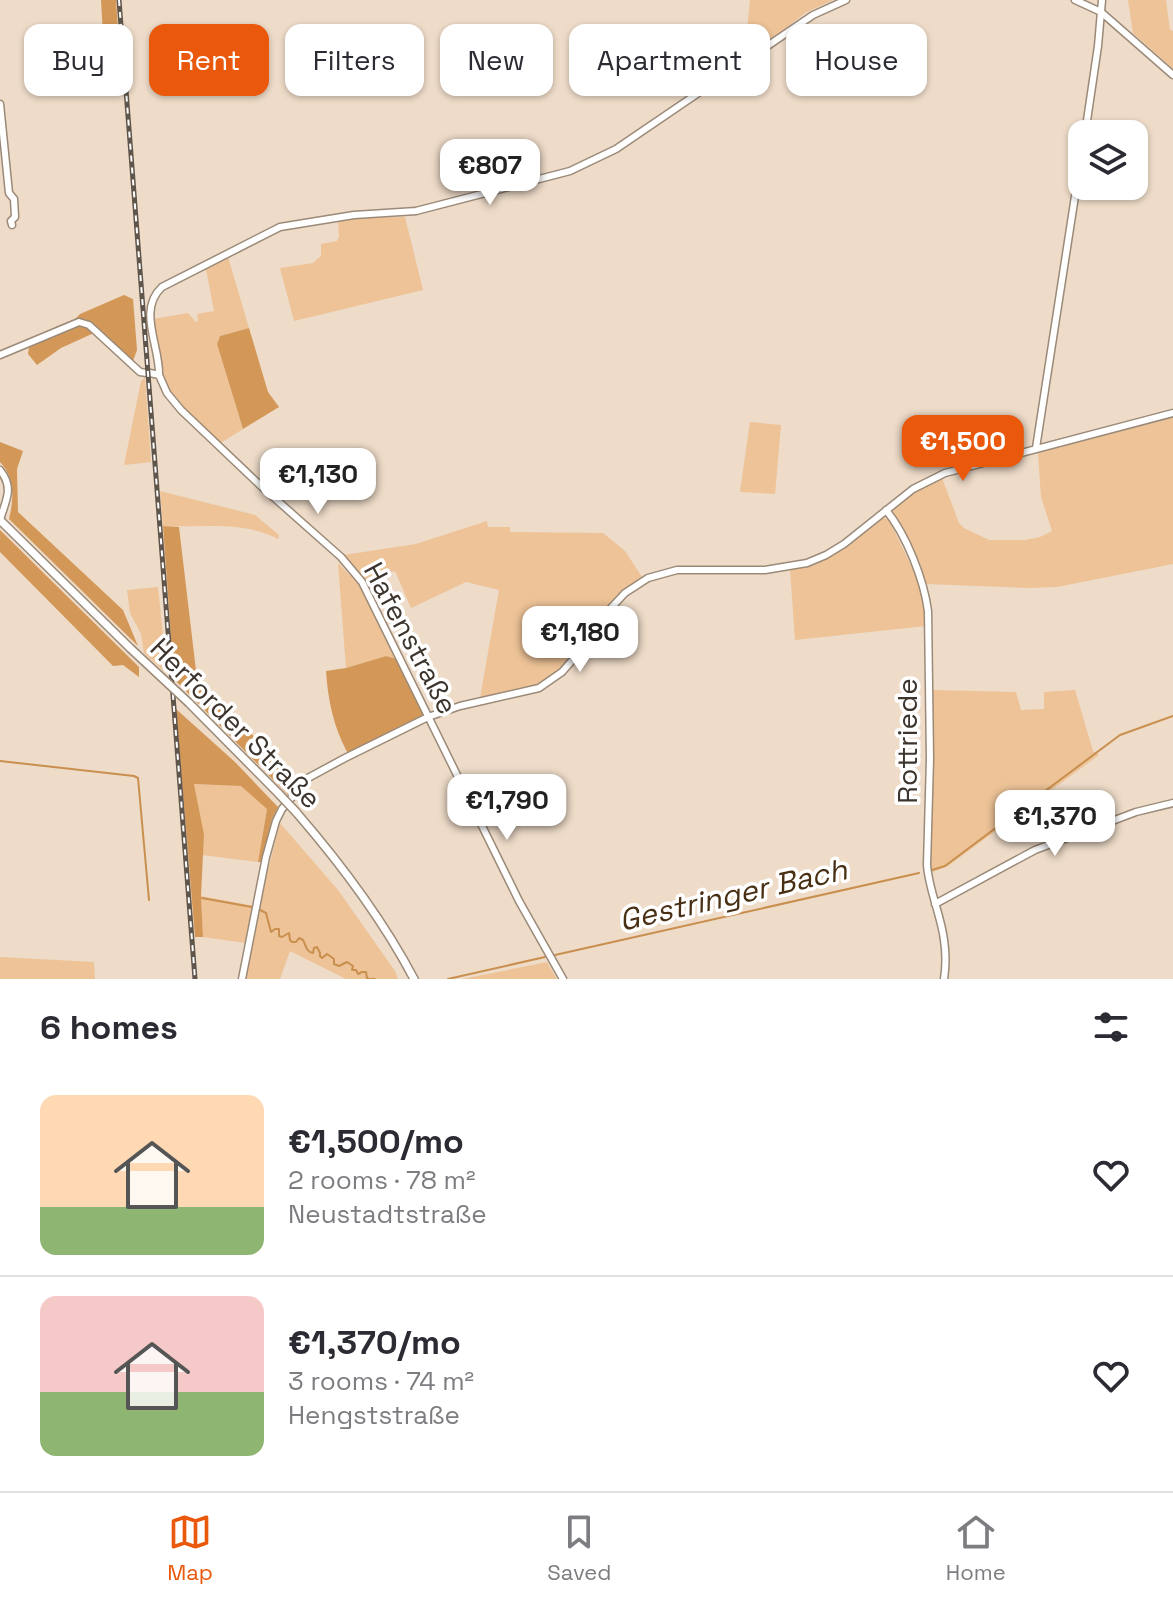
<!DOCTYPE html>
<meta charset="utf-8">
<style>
:root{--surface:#fff;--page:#f2f2f3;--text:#2b2b33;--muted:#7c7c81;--line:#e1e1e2;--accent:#ea580c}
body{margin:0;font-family:"Space Grotesk",sans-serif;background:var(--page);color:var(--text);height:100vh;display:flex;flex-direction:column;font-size:30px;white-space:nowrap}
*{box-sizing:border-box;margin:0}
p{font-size:26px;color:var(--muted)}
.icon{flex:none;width:44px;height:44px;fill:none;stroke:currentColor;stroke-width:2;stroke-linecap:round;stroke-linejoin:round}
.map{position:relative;height:979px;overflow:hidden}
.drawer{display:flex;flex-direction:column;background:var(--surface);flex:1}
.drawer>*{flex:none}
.banner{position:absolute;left:24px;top:24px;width:1126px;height:72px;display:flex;gap:16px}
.controls{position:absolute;left:1068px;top:120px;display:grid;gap:16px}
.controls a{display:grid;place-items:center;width:80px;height:80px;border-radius:16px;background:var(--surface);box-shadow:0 2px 6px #0004;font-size:40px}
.price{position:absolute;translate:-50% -68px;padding:0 18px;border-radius:16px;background:#fff;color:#222;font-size:26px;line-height:52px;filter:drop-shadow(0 2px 4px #0008)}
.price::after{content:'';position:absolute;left:50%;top:48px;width:24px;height:18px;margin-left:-12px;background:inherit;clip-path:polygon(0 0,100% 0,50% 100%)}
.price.selected{background:var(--accent);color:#fff}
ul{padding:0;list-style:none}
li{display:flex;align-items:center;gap:24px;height:200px;padding:0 40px}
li+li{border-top:2px solid var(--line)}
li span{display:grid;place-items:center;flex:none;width:224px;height:160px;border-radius:16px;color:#555}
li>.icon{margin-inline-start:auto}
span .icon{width:96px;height:96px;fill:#fffc;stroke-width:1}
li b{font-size:34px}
h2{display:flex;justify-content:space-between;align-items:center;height:96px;padding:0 40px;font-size:34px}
.chip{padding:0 28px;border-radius:16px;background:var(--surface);box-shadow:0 2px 6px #0004;font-size:28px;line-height:72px}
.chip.selected{background:var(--accent);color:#fff}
.menu{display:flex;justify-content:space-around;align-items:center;height:112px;border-top:2px solid var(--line);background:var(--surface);font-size:22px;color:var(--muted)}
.menu a{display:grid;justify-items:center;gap:4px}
.menu .selected{color:var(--accent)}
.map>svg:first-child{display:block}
</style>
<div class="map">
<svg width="1173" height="979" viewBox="0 0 1173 979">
<rect width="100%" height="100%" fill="#eedbc8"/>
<path fill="#edc397" d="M750,0H833L805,13L744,61Z
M1128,0H1166L1170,30L1173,31V69L1133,33Z
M405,217L423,290L294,321L280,268L313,263L321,256V244L337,241L339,237L338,221L363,218Z
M228,257L249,328L220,336L217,344L243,429L219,444L181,407L169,391L164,381L153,319L188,313L196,322L198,321L197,314L214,311L206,269Z
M145,377L151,462L124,465L141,381Z
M1173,417V564L1057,587L1029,588L926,584L911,549L894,517L893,508L915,491L942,478L959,523L964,528L989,540H1025L1040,537L1052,531L1041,497L1038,453Z
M750,422L781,425L775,494L740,492Z
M160,491L255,515L279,535L278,539C243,520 201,528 163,526Z
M881,517L889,520L921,586L926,602V626L795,640L790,569C831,561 850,544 881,517Z
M487,521L488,527H510V532L603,533L625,551L642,577L623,590L607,607L559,670L538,685L480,698L499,590L466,582L411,608L395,571L364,581L344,555L416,544Z
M338,563L358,584L397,659L386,656L346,668Z
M158,587L167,674L144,653L141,634L130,613L127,590Z
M933,690L1016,692L1021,710L1044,709V692L1075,690L1093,751L1099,755L948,866L930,873Z
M194,784L242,786L267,809L258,862L202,855L204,834Z
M280,823L338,890L395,971L398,979H346L290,951L280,979H245L265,882Z
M201,896L254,906L246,943L203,937Z
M0,957L94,962L95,979H0Z
M547,962L557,979H462Z"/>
<path fill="#d39857" d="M101,0H116L122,86L106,88Z
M124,295L133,299L137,350L133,361L127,365L94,333L61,348L37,365L28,354L29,346L55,327L75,319L80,314Z
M249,328L268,392L279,407L243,429L217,344L220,336Z
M0,442L23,451L17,469L18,512L123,610L138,646L9,519C14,499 15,478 0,462Z
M163,526L179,527L197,679L300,783L289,796L174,679Z
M0,530L139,667V677L123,665L113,666L0,552Z
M386,656L397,659L426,716L356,750L347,752C333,725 328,700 326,671L346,668Z
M176,709L235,762L278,807L272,819L261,862H258L267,809L241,786L194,784L204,834L201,896L203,937H195Z"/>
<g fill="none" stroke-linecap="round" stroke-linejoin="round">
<path stroke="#c98f4e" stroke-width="2" d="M0,761L134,776L138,778L149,900
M932,870L945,866L1120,735L1173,716
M202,898L252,907
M260,910L266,913L271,932L275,929H279V936L282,937L289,933L290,940L292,942H296L299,938L303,940C306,945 306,952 313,953L314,948L317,947L320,953V956L322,958L327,954L334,959V964L339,966L347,962L353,966L352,970H356L358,974L362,972H366L367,978L369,979
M555,955L919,873
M371,979H375
M448,979L545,957"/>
<g stroke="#9b8a78" stroke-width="9">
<path id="minor" d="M1075,0L1101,12L1173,75
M0,104L9,193L14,199L15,217L11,221L12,225
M1085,134L1098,46L1102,0
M0,355L79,322L89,325L140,372L147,373
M150,373L159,375L167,393L181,410L262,487L341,557L362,582L519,901L563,979
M159,375C160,346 137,310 162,287L280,227L354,215L416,211L570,171L616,149L813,15L846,0
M1036,448L1082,151
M0,470C15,489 5,501 0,520
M886,510C906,534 924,580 928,611L930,759L927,865C929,891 941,915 944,940C946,953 946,966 944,979
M935,904L1035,850L1136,812L1173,803
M242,979L266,857L276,821L282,809L308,778L345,758L428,717L460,706L539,688L562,672L576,656L611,608L625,593L648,578L677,570H765L807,563L826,555L844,544L913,489L945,473L1173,413"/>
</g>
<g stroke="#9b8a78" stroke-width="10">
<path id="major" d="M0,520L130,648
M189,703L279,794
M296,812C341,864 382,918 414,979"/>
</g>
<use href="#minor" stroke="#fff" stroke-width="6"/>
<use href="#major" stroke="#fff" stroke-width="7"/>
<g stroke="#5f554b" stroke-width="5">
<path id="rail" d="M119,0L195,979"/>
</g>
<use href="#rail" stroke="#fff" stroke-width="2" stroke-dasharray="6" stroke-linecap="butt"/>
<g stroke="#9b8a78" stroke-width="10" stroke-linecap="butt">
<path id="major-bridge" d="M130,648L189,703
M279,794L296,812"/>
</g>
<use href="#major-bridge" stroke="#fff" stroke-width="7"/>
</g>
<g text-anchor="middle" stroke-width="7" stroke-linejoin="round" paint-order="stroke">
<g font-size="28" fill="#3c342d" stroke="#fff">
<text transform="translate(411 638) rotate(62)" y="10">Hafenstraße</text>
<text transform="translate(236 723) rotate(45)" y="10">Herforder Straße</text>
<text transform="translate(907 741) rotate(-90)" y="10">Rottriede</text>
</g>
<g font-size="30" font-style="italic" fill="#493014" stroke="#fff">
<text transform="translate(733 895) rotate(-13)" y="10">Gestringer Bach</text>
</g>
</g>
</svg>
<div class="controls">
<a><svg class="icon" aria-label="layers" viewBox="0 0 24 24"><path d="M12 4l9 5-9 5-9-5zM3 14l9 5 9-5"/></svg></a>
</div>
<b class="price" style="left:490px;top:207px">€807</b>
<b class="price selected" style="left:963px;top:483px">€1,500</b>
<b class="price" style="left:318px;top:516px">€1,130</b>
<b class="price" style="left:580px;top:674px">€1,180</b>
<b class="price" style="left:507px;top:842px">€1,790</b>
<b class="price" style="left:1055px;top:858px">€1,370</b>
<div class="banner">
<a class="chip">Buy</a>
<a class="chip selected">Rent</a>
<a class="chip">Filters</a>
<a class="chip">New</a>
<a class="chip">Apartment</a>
<a class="chip">House</a>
</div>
</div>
<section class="drawer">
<h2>6 homes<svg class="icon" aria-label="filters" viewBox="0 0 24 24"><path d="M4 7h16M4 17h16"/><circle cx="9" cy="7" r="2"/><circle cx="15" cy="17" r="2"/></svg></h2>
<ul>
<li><span style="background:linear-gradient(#ffd9b3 70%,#8fb573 0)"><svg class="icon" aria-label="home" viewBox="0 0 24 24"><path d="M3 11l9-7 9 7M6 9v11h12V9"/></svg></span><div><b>€1,500/mo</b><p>2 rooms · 78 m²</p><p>Neustadtstraße</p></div><svg class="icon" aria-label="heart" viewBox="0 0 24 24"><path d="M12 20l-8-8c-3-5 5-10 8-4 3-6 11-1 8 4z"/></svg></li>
<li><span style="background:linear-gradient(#f6c9c9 60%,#8fb573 0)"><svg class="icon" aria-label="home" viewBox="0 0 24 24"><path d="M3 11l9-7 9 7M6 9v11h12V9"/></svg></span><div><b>€1,370/mo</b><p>3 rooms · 74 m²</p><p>Hengststraße</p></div><svg class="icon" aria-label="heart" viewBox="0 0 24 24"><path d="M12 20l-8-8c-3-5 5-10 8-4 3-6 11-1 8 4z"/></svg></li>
</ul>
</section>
<nav class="menu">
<a class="selected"><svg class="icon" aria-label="map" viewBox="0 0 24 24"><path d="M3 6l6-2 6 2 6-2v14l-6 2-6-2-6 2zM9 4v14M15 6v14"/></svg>Map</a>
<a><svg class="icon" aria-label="saved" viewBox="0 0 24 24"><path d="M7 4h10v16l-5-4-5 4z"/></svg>Saved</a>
<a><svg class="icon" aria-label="home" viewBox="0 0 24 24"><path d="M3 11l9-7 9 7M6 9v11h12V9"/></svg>Home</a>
</nav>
